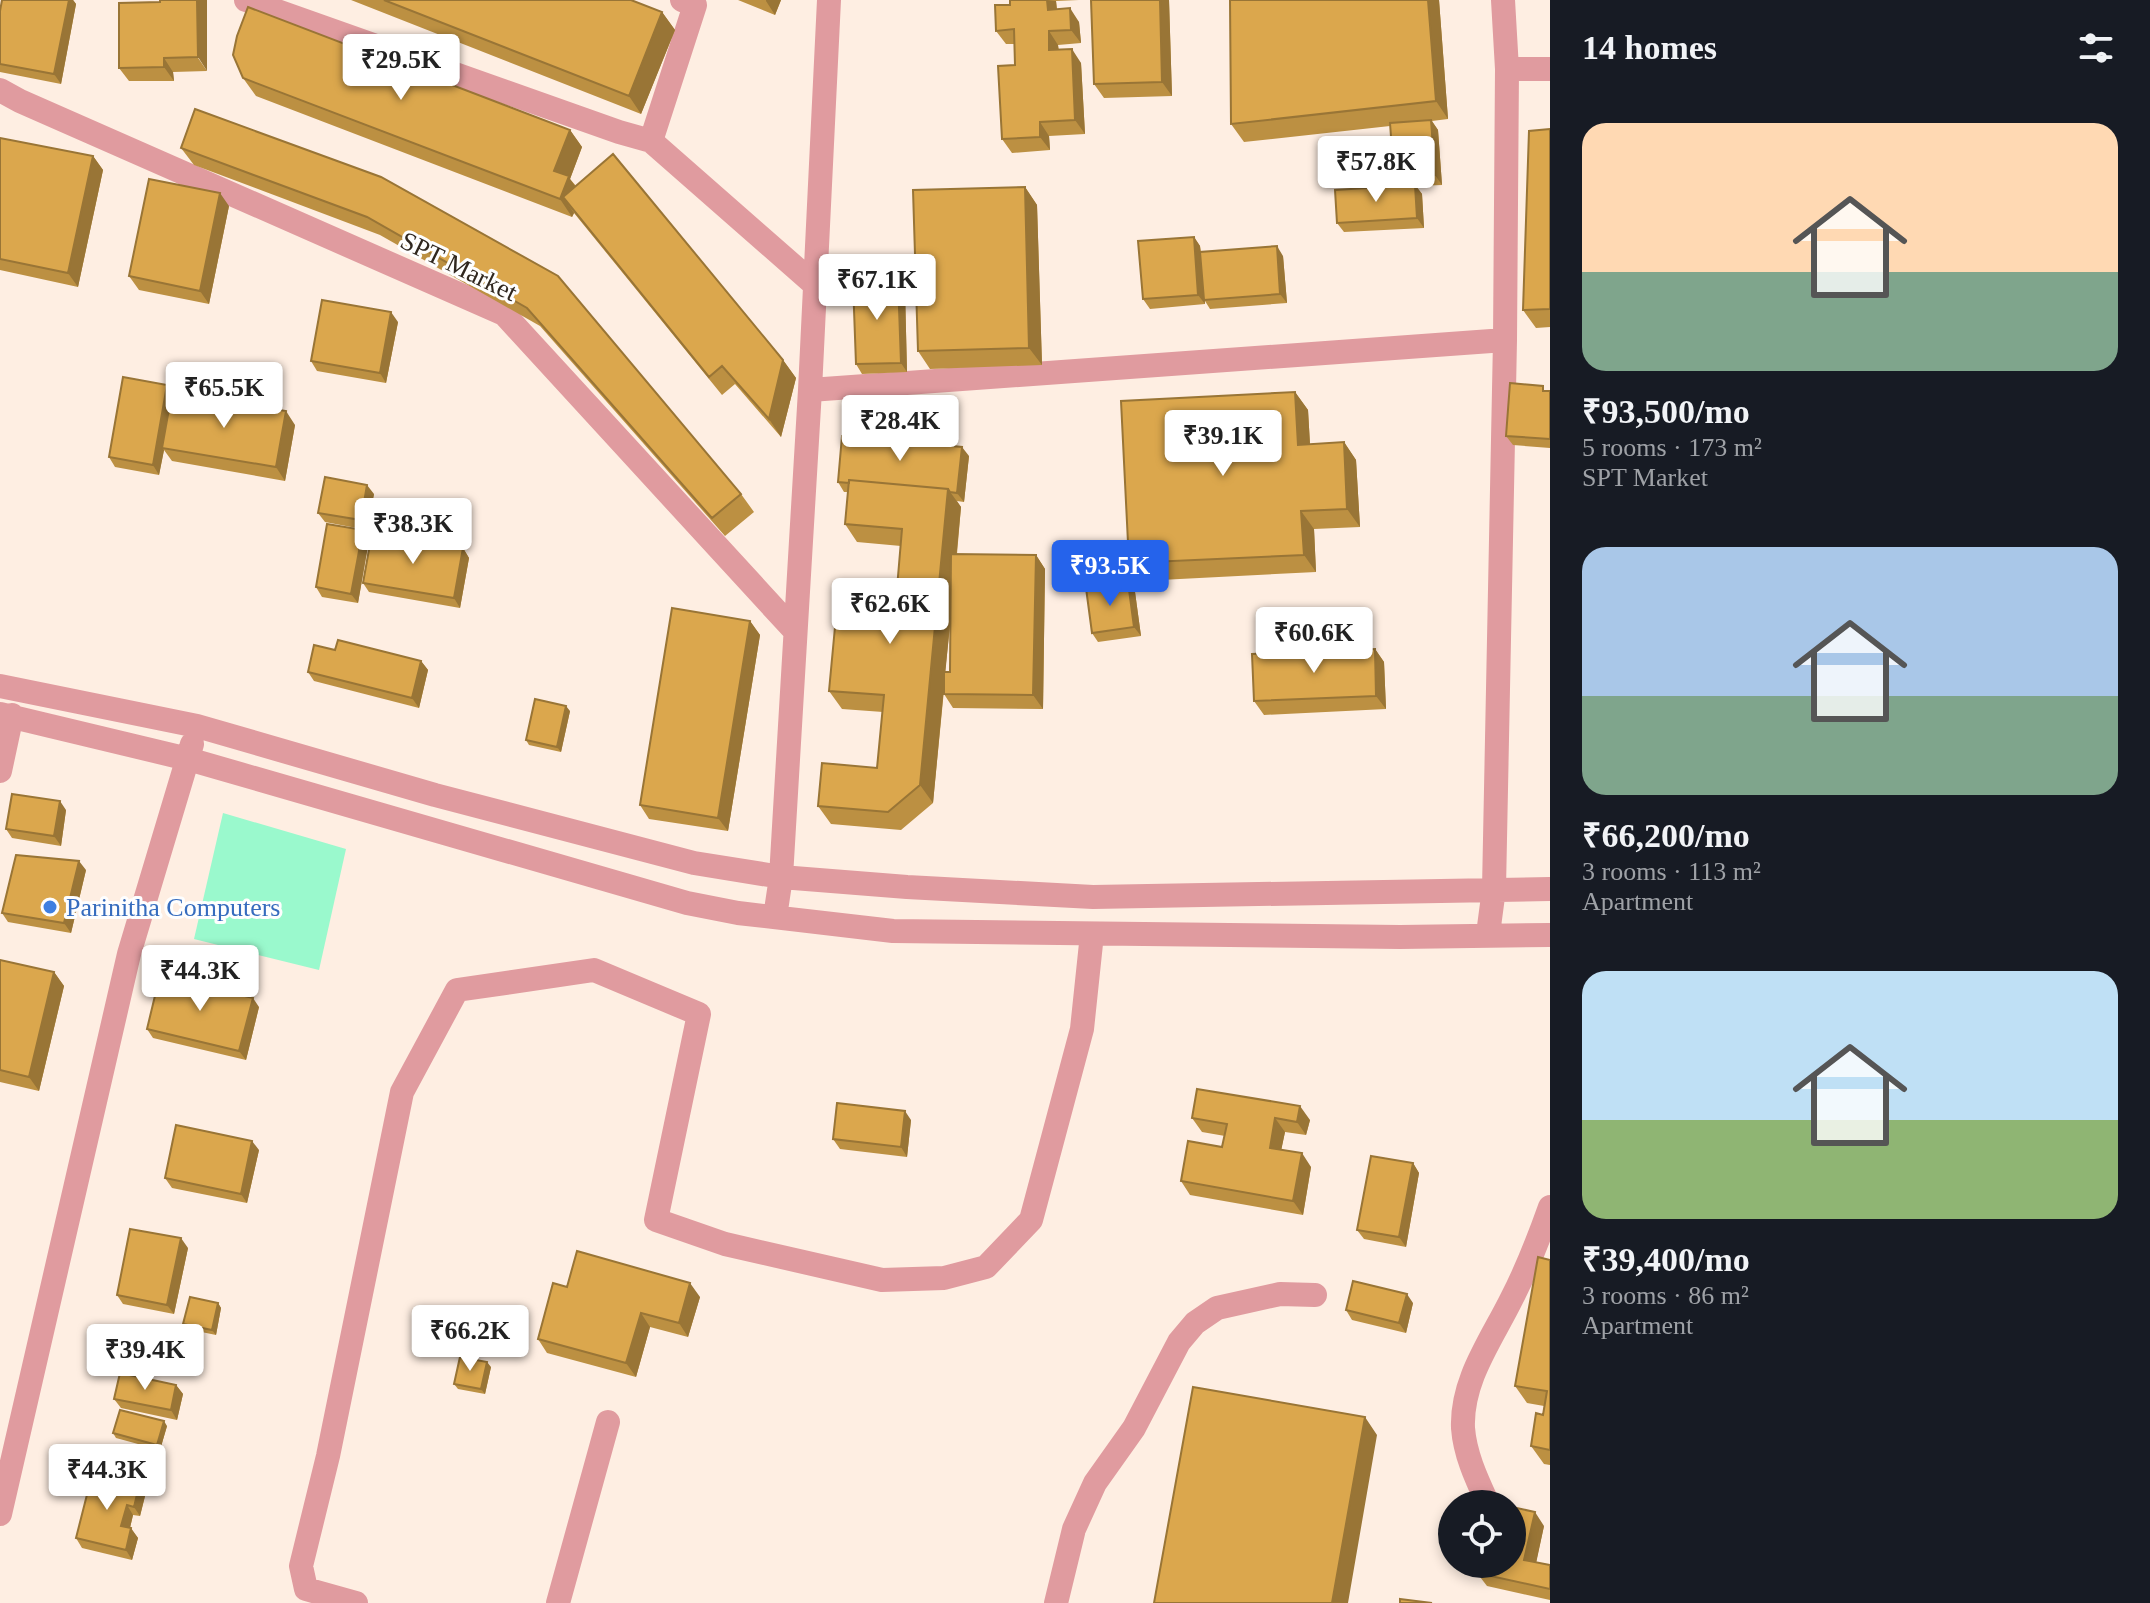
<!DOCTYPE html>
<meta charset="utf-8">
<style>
:root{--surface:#171b24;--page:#20242c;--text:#f1f3f6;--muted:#9ea1a6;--accent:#2563eb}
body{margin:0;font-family:"Times New Roman",serif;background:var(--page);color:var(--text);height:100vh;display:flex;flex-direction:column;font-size:30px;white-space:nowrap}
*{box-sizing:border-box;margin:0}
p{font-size:26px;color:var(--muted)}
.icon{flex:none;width:44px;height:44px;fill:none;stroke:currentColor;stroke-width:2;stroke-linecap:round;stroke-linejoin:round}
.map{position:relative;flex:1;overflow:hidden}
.panel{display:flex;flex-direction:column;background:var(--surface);width:600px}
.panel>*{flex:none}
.buttons{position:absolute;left:1438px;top:1490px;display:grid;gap:16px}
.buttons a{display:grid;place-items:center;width:88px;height:88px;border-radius:50%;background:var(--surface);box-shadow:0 4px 12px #0003;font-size:40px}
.price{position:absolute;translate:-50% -68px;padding:0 18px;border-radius:8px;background:#fff;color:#222;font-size:26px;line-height:52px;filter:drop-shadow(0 2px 4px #0008)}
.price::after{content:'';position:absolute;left:50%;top:48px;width:24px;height:18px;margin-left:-12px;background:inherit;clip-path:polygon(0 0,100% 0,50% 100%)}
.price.on{background:var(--accent);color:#fff}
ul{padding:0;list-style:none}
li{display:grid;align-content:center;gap:16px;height:424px;padding:0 32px}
li span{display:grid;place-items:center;height:248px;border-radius:24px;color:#555}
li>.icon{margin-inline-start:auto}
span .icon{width:144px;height:144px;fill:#fffc;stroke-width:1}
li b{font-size:34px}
h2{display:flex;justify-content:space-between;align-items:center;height:96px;padding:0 32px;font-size:34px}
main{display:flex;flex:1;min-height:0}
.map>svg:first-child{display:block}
</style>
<main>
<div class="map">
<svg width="1550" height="1603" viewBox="0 0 1550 1603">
<rect width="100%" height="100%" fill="#feeee2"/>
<path fill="#9af9cd" d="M223,813L346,849L319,970L194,939Z"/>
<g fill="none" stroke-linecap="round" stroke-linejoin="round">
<path stroke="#e09b9f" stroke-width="24" d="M246,0L619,132L651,141L814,284
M1507,69H1550
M0,90L20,101L504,314L794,630
M651,141L695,5L682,0
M810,390L1505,340
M0,686L197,726L435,795L694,863L781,877L907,887L1093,897L1550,889
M0,714L188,759L687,903L738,913L893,931L1400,937L1550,935
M0,771L12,715
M775,917L781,877L810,390L829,0
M1488,934L1494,889L1505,340L1507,69L1503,0
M1488,1504C1477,1480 1465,1455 1463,1428C1461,1380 1492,1339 1512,1298C1527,1269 1539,1238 1550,1207
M0,1514L129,954L192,744
M356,1603L306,1589L301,1566L328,1456L402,1092L457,990L594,970L699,1014L656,1220L725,1244L882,1280L944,1278L986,1267L1031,1220L1082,1029L1092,934
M558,1603L608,1422
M1056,1603L1074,1529L1095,1483L1134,1428L1179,1342L1195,1323L1217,1308L1280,1294L1315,1295"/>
</g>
<path fill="#bc9042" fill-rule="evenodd" d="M2,0H73L76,4L61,84L0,72V11Z
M351,0H631L662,12L675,30L641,114Z
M738,0H781L775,15Z
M1010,0H1079L1056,1L1057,9L1079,22L1081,43L1058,45L1059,50L1081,63L1085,134L1049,136L1050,150L1012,153L1002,139L1015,65L1014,44H1006L996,31L1010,5Z
M1169,0L1172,96L1104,98L1094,84Z
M1230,0H1439L1448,119L1432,121L1438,130L1442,185L1416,186L1422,194L1424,228L1344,232L1337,223L1399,186L1394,178L1390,126L1244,142L1231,124Z
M160,2L207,71L173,72L174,81H129L119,68Z
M243,78L570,130L582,147L570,179L576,186L783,360L796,378L781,437L735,384L722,395L574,213L572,217L256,96Z
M1550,129V327L1536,328L1523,310Z
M0,138L93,156L103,170L78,287L0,270Z
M181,148L381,177L741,494L754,512L725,536L540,326L380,235L194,165Z
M1025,187L1037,205L1042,365L930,369L918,351Z
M229,206L209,304L139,290L129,276Z
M1194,237L1200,246L1201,252L1283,256L1287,303L1210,309L1205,301V304L1150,309L1143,299Z
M898,280L905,290L907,372L862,374L856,364Z
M398,322L386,383L317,371L311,361Z
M1546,391H1550V448L1513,445L1506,436Z
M172,392L295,425L285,481L172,461L164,450L159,475L115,467L109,457Z
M1295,392L1308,410L1310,444L1344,442L1356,460L1360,527L1314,529L1316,572L1141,581L1129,563Z
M969,456L964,502L957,501L961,507L957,554L1036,555L1045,569L1043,709L953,708L944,694V690L933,803L901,830L831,824L818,806L877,768L883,712L842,709L829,691L896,600L901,546L857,542L845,524L848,492H844L838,482ZM951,618L950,672H945Z
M374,494L367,530L325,522L318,513Z
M369,540L358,603L322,597L316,587Z
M463,548L469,558L460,608L369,592L363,583Z
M1135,592L1141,636L1098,642L1092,633Z
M750,621L760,635L728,831L649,819L640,805Z
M1375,649L1384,662L1386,709L1264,715L1254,701Z
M335,650L421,661L428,670L419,708L314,681L308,672Z
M570,711L561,752L529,745L526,740Z
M66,810L61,846L12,838L6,829Z
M86,870L71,933L8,922L2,913Z
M0,960L54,972L64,986L39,1091L0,1082Z
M259,1007L246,1060L153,1038L147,1029Z
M1197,1089L1310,1120L1306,1135L1285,1132L1281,1150L1311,1167L1303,1215L1190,1195L1181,1181L1222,1147L1225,1136L1202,1132L1192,1118Z
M911,1120L907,1157L840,1149L833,1139Z
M259,1150L247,1203L172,1188L165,1178Z
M1413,1163L1419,1173L1406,1247L1364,1239L1357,1230Z
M188,1248L174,1314L123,1304L117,1295Z
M1550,1260V1465L1544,1464L1531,1446L1543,1415L1544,1406L1527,1403L1515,1386Z
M567,1287L700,1297L688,1337L650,1327L636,1377L547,1353L538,1339Z
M218,1303L221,1308L216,1335L187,1329L183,1324Z
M1413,1303L1406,1333L1352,1320L1346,1310Z
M491,1367L485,1394L458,1389L454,1384Z
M176,1385L183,1394L177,1420L121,1408L114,1399Z
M167,1426L160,1450L116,1438L113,1433Z
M139,1486L145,1496L140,1516L133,1515L130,1528L138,1538L132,1560L82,1548L76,1538Z
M1544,1526L1536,1562L1550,1565V1600L1487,1586L1477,1573Z"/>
<path fill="#997536" d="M69,0H73L76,4L61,84L54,74Z
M197,0H207V71L198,57Z
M766,0H781L775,15L766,1Z
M1047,0L1056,1L1058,23L1048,10Z
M1160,0H1169L1172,96L1162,82Z
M1428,0H1439L1448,119L1436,101Z
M1070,8L1079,22L1081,43L1071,30Z
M662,12L675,30L641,114L629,96Z
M1049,31L1058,45L1059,64L1049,50Z
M1072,49L1081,63L1085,134L1075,120Z
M164,58L173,72L174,81L164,67Z
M1431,120L1438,130L1442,185L1435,175Z
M1040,122L1049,136L1050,150L1040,137Z
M570,130L582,147L570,179L581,194L563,197L574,213L572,217L560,199L554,171Z
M93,156L103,170L78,287L68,273Z
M1415,185L1422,194L1424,228L1417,218Z
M1025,187L1037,205L1042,365L1029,348Z
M220,193L229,206L209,304L200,291Z
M1194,237L1200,246L1205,304L1198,295Z
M1277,246L1283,256L1287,303L1280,294Z
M898,280L905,290L907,372L901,363Z
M391,312L398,322L386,383L380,373Z
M783,360L796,378L781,437L769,419Z
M167,385L174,394L162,448L164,450L159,475L153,465Z
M1295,392L1308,410L1311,462L1298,445Z
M286,411L295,425L285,481L276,467Z
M1344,442L1356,460L1360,527L1347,509Z
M962,447L969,456L964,502L957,493Z
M367,485L374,494L367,530L361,520Z
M948,489L961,507L933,803L920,785Z
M1301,511L1314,529L1316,572L1304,555Z
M363,530L369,540L358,603L351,594Z
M463,548L469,558L460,608L454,598Z
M1036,555L1045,569L1043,709L1033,695Z
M1128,582L1135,592L1141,636L1134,627Z
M750,621L760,635L728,831L718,818Z
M1375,649L1384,662L1386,709L1376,696Z
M421,661L428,670L419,708L412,698Z
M566,706L570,711L561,752L557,747Z
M60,801L66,810L61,846L54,836Z
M79,861L86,870L71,933L64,923Z
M54,972L64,986L39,1091L29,1077Z
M253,998L259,1007L246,1060L239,1051Z
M1300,1106L1310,1120L1306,1135L1297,1122Z
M905,1111L911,1120L907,1157L901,1147Z
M1275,1118L1285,1132L1279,1161L1270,1148Z
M252,1141L259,1150L247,1203L241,1194Z
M1302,1153L1311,1167L1303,1215L1293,1201Z
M1413,1163L1419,1173L1406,1247L1399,1237Z
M181,1238L188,1248L174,1314L167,1305Z
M690,1283L700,1297L688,1337L679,1323Z
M1407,1294L1413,1303L1406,1333L1399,1323Z
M218,1303L221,1308L216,1335L212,1330Z
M641,1313L650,1327L636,1377L626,1363Z
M487,1362L491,1367L485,1394L481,1389Z
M176,1385L183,1394L177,1420L171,1410Z
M1365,1417L1377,1435L1348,1603H1332Z
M164,1421L167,1426L160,1450L157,1445Z
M139,1486L145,1496L140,1516L134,1507Z
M127,1505L133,1515L128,1536L121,1526Z
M1535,1512L1544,1526L1534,1573L1524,1560Z
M131,1528L138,1538L132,1560L126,1550Z"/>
<path fill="#dba74d" stroke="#997536" stroke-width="2" d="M2,0H69L54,74L0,64V11Z
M160,0H197L198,57L164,58V67L119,68V3L160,2Z
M384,0H631L662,12L629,96Z
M1010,0H1047L1048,10L1070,8L1071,30L1049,31V50L1072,49L1075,120L1040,122V137L1002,139L998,66L1015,65L1014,29L996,31L995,5H1010Z
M1091,0H1160L1162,82L1094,84Z
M1230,0H1428L1436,101L1231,124Z
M248,7L570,130L554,171L569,176L560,199L243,78L233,55L237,36Z
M195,109L381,177L558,276L741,494L712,518L527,308L367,217L181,148Z
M1431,120L1435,175L1394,178L1390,123Z
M1550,129V309L1523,310L1529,131Z
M0,138L93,156L68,273L0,259Z
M613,154L783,360L769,419L722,366L709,377L563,197Z
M149,179L220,193L200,291L129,276Z
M1415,185L1417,218L1337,223L1335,190Z
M1025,187L1029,348L918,351L913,190Z
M1194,237L1198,295L1143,299L1138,241Z
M1277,246L1280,294L1204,300L1200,252Z
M898,280L901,363L856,364L853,282Z
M322,300L391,312L380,373L311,361Z
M123,377L167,385L153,465L109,457Z
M1510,383L1543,386V391H1550V439L1506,436Z
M172,392L286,411L276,467L162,448Z
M1295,392L1298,445L1344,442L1347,509L1301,511L1304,555L1129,563L1121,401Z
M842,436L962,447L957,493L950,492L948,489L849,480V483L838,482Z
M325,477L367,485L361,520L318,513Z
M849,480L948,489L920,785L888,812L818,806L822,763L877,768L884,695L829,691L838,595L896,600L902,529L845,524Z
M327,524L363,530L351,594L316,587Z
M372,533L463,548L454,598L363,583Z
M951,554L1036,555L1033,695L944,694V672H950Z
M1128,582L1134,627L1092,633L1086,588Z
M672,608L750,621L718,818L640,805Z
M338,640L421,661L412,698L308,672L314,645L335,650Z
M1375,649L1376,696L1254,701L1252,654Z
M535,699L566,706L557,747L526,740Z
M12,794L60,801L54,836L6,829Z
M16,855L79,861L64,923L2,913Z
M0,960L54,972L29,1077L0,1070Z
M160,975L253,998L239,1051L147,1029Z
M1197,1089L1300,1106L1297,1122L1275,1118L1270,1148L1302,1153L1293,1201L1181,1181L1188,1141L1222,1147L1227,1124L1192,1118Z
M837,1103L905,1111L901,1147L833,1139Z
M176,1125L252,1141L241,1194L165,1178Z
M1371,1156L1413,1163L1399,1237L1357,1230Z
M130,1229L181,1238L167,1305L117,1295Z
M577,1251L690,1283L679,1323L641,1313L626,1363L538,1339L553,1283L567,1287Z
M1538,1257L1550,1260V1450L1531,1446L1536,1413L1543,1415L1547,1391L1515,1386Z
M1353,1281L1407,1294L1399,1323L1346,1310Z
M190,1297L218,1303L212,1330L183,1324Z
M460,1357L487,1362L481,1389L454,1384Z
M120,1373L176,1385L171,1410L114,1399Z
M1193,1387L1365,1417L1332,1603H1154Z
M120,1410L164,1421L157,1445L113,1433Z
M92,1475L139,1486L134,1507L127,1505L121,1526L131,1528L126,1550L76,1538Z
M1512,1507L1535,1512L1524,1560L1550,1565V1589L1477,1573L1479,1564H1512Z
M1400,1599L1432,1603H1400Z"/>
<circle fill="#3f7fe0" stroke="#fefefe" stroke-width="3" cx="50" cy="907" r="8"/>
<g text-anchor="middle" stroke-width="6" stroke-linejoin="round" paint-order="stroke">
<g font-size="26" fill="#30271f" stroke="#fefefe">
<text transform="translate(459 266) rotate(26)" y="9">SPT Market</text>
</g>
<g font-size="26" fill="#366cbe" stroke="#fefefe" text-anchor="start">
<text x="66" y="916">Parinitha Computers</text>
</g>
</g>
</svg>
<div class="buttons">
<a><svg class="icon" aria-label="locate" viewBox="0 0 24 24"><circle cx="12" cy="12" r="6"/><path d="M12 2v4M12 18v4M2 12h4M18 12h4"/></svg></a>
</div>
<b class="price" style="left:401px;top:102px">₹29.5K</b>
<b class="price" style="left:1376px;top:204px">₹57.8K</b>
<b class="price" style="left:877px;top:322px">₹67.1K</b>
<b class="price" style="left:224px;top:430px">₹65.5K</b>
<b class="price" style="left:900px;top:463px">₹28.4K</b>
<b class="price" style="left:1223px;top:478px">₹39.1K</b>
<b class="price" style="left:413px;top:566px">₹38.3K</b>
<b class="price on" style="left:1110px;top:608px">₹93.5K</b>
<b class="price" style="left:890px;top:646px">₹62.6K</b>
<b class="price" style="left:1314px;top:675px">₹60.6K</b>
<b class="price" style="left:200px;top:1013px">₹44.3K</b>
<b class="price" style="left:470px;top:1373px">₹66.2K</b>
<b class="price" style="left:145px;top:1392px">₹39.4K</b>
<b class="price" style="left:107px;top:1512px">₹44.3K</b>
</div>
<section class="panel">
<h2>14 homes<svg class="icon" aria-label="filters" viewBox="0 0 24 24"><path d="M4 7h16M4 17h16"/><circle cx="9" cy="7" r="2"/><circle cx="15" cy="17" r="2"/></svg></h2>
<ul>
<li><span style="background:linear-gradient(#ffd9b3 60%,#7fa58c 0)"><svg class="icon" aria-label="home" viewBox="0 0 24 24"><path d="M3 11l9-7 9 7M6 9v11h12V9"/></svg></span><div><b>₹93,500/mo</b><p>5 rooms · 173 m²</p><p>SPT Market</p></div></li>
<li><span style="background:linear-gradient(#a9c7e8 60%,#7fa58c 0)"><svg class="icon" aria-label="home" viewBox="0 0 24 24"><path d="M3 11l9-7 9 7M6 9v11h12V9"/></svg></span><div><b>₹66,200/mo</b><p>3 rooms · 113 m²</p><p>Apartment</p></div></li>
<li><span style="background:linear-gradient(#bfe0f5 60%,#8fb573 0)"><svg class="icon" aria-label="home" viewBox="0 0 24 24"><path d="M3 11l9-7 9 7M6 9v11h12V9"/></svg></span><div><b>₹39,400/mo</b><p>3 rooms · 86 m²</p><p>Apartment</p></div></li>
</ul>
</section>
</main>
